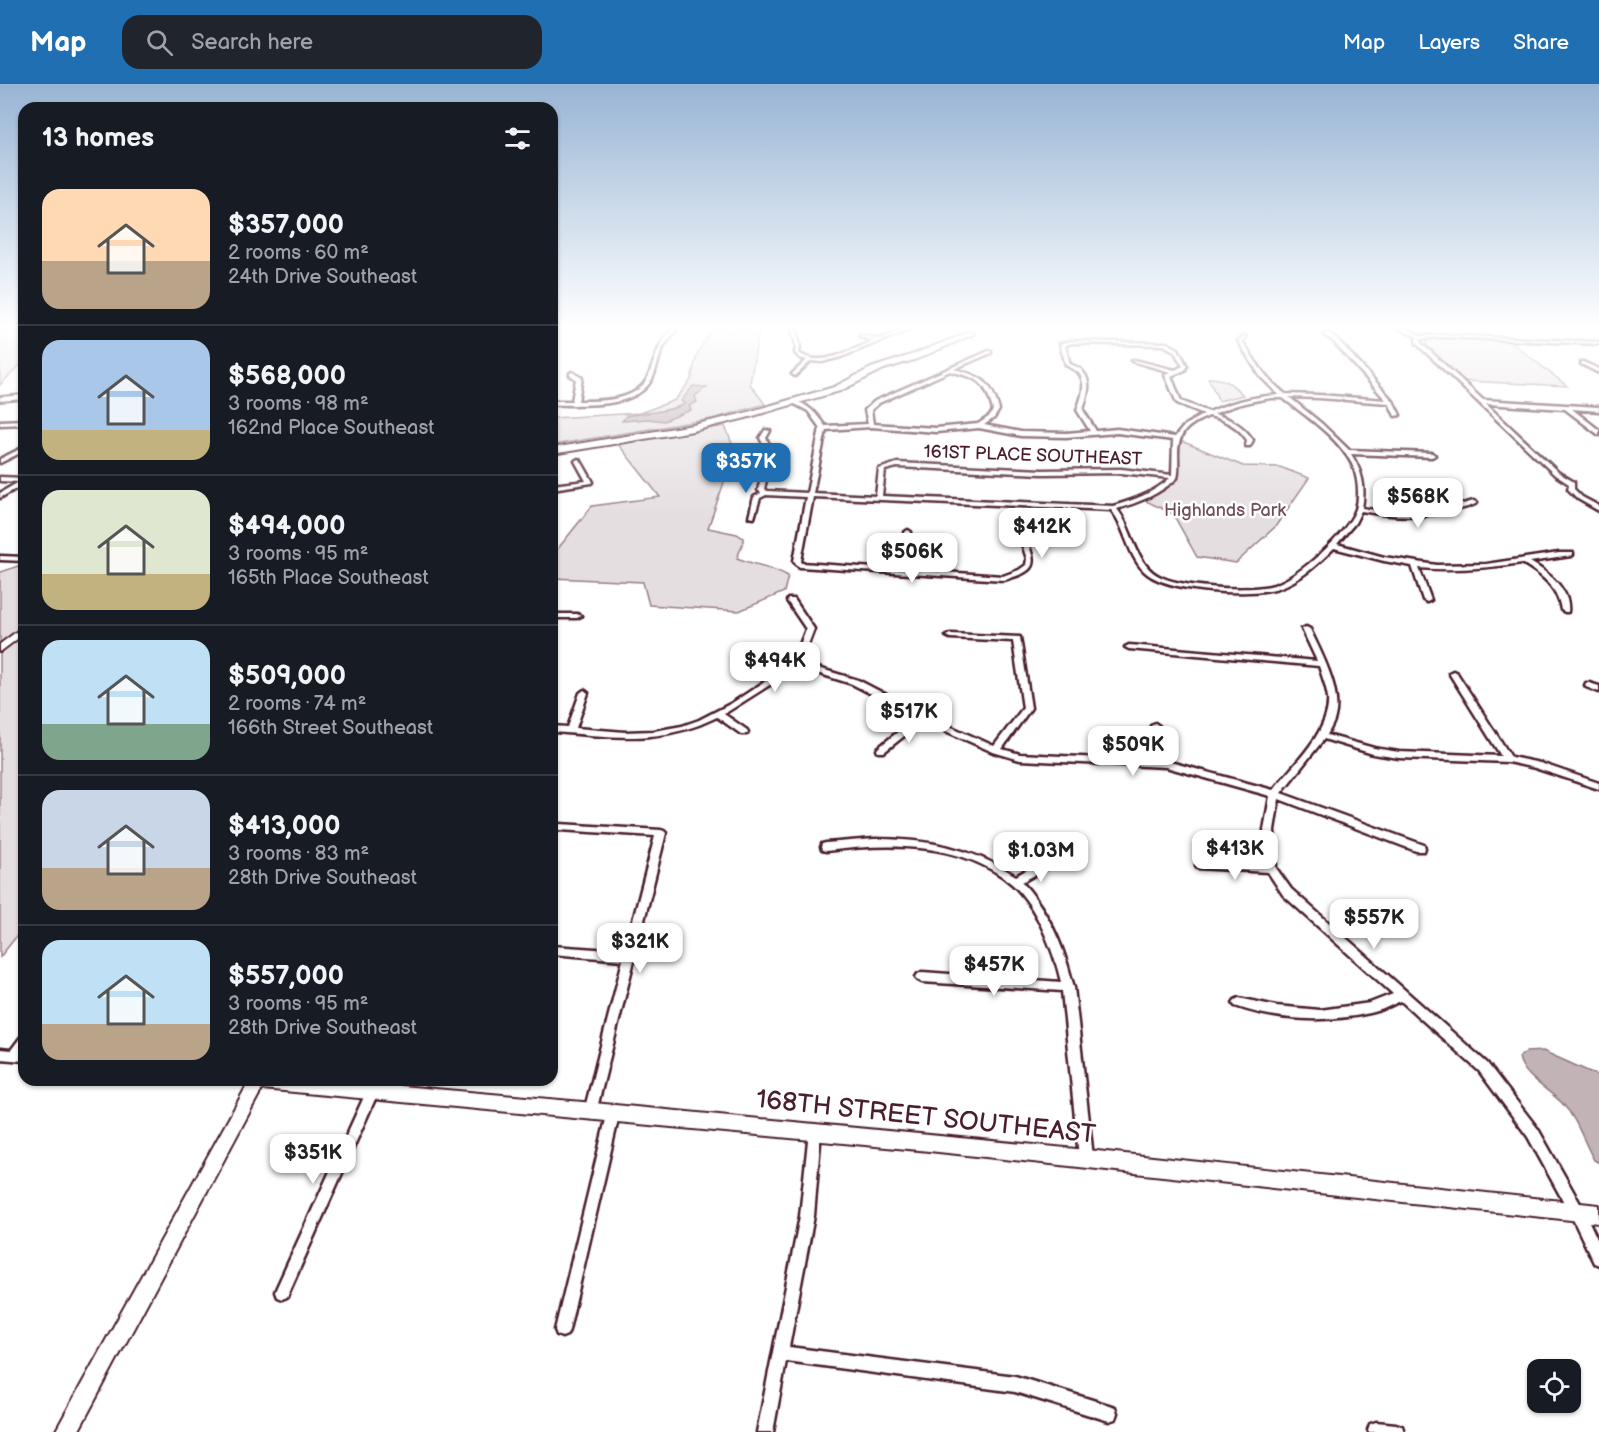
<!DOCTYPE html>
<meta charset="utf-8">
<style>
:root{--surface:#171b24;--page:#20242c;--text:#f1f3f6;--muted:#9ea1a6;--line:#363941;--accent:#1f6fb2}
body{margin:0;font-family:"Balsamiq Sans",sans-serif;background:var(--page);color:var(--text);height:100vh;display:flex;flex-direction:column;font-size:22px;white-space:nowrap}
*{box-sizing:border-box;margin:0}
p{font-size:20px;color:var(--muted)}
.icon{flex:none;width:33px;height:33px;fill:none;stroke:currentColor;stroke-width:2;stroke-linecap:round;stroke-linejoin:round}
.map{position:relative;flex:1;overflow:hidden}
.details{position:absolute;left:18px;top:18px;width:540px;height:984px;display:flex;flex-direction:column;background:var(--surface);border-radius:18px;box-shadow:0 2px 4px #0004}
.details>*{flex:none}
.buttons{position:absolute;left:1527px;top:1275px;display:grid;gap:12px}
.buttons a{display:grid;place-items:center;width:54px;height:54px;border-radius:12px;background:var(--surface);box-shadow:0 2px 4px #0004;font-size:30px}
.price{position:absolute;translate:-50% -51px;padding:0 14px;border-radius:12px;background:#fff;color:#222;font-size:20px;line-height:39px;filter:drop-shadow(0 2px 3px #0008)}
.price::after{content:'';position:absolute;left:50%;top:36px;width:18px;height:14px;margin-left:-9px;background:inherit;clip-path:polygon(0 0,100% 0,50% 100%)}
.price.current{background:var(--accent);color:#fff}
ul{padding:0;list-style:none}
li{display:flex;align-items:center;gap:18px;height:150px;padding:0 24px}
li+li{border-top:2px solid var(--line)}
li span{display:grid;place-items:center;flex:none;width:168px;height:120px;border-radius:18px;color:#555}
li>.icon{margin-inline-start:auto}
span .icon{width:72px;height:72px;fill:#fffc;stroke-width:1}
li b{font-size:26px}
h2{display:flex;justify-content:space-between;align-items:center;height:72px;padding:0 24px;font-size:26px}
header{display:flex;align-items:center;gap:36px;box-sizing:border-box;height:84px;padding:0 30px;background:var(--accent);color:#fff}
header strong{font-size:28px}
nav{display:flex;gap:33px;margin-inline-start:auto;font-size:21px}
.search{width:420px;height:54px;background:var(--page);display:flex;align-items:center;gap:15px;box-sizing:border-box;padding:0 21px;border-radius:18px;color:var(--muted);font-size:22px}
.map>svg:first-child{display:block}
</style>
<header>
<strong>Map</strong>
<div class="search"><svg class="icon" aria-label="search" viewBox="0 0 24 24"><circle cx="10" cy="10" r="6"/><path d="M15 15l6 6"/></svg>Search here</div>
<nav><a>Map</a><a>Layers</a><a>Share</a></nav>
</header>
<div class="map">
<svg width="1599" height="1348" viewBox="0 0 1599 1348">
<rect width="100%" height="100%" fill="#fff"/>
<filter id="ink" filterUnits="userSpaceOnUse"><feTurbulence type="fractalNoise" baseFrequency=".0167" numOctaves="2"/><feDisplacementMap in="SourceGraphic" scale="12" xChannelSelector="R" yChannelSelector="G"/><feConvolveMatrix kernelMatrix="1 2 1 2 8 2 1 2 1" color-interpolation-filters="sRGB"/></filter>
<g filter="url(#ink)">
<path fill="#e5dee0" stroke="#987e86" stroke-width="1.5" d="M0,245H24V280L20,281L0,301Z
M712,245H759L750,300L765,320L711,335L552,361V334L640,329L675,316L691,296L697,270Z
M1435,254L1508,256L1567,302L1463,297L1426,260L1429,255Z
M1208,294C1225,294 1231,299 1243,311L1219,317Z
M725,342L735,367L708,444L737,450L743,454V459L737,474C754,481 772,482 788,492L784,508L739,527L649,521L643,498L552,494V472L592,422L660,413L618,360Z
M1176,355L1243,382L1280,383L1309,394L1275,443L1236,479L1197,473L1173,430L1142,415L1163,405L1175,393Z
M24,480V843L0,873V488Z"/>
<path fill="#c1b3b6" stroke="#91787e" stroke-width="1.5" d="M693,302L707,303L695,312L697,318L689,322L691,326L664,337L648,335L622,337L626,332C643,329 670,328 685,320L681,317Z
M1543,967L1599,992V1079L1594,1076C1583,1057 1578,1036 1562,1019C1548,1005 1522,992 1519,973L1526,968Z"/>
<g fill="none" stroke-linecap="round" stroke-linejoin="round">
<g stroke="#4a1f2b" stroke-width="5">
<path id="minor" d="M672,245H677C671,253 665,259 661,268C658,277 656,287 652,295C635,326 582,320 552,321V317H572L576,295L570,291V289L572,288L582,294L578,317C602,317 638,318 649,291C656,273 658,260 672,245Z
M792,245H796L800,263L799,269C821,285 852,265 874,257L860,253V251L879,255L904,245H911L841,273L822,278L811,277L795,292L792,290L793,289L807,276L800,274L795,269L796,263Z
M1400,245H1407L1422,252L1440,251L1599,258V260L1440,253L1420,255L1421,259L1483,316L1599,323V327L1572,325L1599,346V351L1565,325L1486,320L1559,389L1574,398V405L1582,413L1599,422V427L1578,415L1568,405L1569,400L1555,391L1417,260L1416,255L1418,253Z
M1324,249H1328L1337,255L1393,317L1400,331L1395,332L1389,319L1319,314L1289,313L1322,340L1349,366L1432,369L1435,371L1432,373L1351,370C1362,387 1366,403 1362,424C1407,432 1430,429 1474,417L1477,419C1471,423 1462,424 1455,426C1423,434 1394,433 1361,427L1355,439L1337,460L1384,473L1437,481L1486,480L1559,469H1573V471L1571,472L1530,478C1547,488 1571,505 1568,528H1565L1561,526C1558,503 1541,490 1522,479C1488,484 1454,487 1419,484L1431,516L1427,518L1423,516L1412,482L1384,477L1334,464C1318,480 1300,497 1278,504C1250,513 1164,508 1144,487C1127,470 1126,444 1111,426L813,413L801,477L802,479L904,486L905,448L908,446L911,448L912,486L1003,492L1019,486L1026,481L1027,475L1020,454L1023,452L1025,453C1039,483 1035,487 1004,496L800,483L798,482L794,477L806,413L766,411L760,414L754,434L749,433L754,413L761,409L758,406L767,368L760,354L765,346L770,347L766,354L773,368L764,405L767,407L807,409L820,344L808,327L793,319V317C808,319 816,330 825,342L868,340L865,326L875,317L989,267H991V269L954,285C983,293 991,297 999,326L994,334L984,341L1021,348L1066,349L1090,347L1077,326C1081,315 1088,299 1078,288C1075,286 1069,283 1066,281L1060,260L1071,257L1167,259L1178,265L1187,282L1185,286L1171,292L1181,317L1209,328C1231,318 1255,312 1279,311L1260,292L1238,257L1244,252L1246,253L1242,257C1256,278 1265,294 1285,310L1319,311L1386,316L1333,257L1324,251ZM1071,259L1164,261L1174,267L1183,282L1175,286L1134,276L1132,277L1171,288L1165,291L1177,319L1204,330L1185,341L1175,353L1117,345L1096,347L1083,326C1086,314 1093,299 1083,288C1081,284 1074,282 1070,280L1065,262ZM950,287C979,295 985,296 993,326L990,332L978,340L936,344L873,340L871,326L879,319ZM1271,314H1283C1307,333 1337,352 1352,380C1358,393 1360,411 1356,425C1347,450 1299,493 1274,501C1250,508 1178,504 1157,491C1134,477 1133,444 1117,425C1140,418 1160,410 1177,394C1179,387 1178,378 1178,370C1178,347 1190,340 1209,332C1225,336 1238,342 1247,356L1246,362H1250L1253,356C1243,341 1231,335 1214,330C1232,321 1251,317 1271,314ZM871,343L936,348L979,344L1021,352L1066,353L1117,349L1173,356L1172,391L1121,385L1042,386L897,379L879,385L876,412L813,409L826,346ZM897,383L1042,390L1121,389L1170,394C1154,409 1134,416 1113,422L882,412L885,386Z
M1583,278L1599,285V289L1581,280V278Z
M24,336V340L0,341V337Z
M24,363V367L0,379V375Z
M578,375L581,377L593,398L592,399L552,405V401L586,397L575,377Z
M0,393L24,394V400L0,414V409L19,398L0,397Z
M0,472L24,473V477L0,476Z
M788,515H794L814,545L801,579L858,596L925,631L994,662L1023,624L1013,557L950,554L946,552L950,550L1020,553L1031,624L1002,665L1020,670L1161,677L1151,642L1155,639L1159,642L1170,678L1273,706C1292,682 1331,647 1328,614C1327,604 1322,592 1319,582L1129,565L1125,563L1129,561L1317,577L1302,545L1306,543L1310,545C1321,569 1342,606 1335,633C1334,639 1330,645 1327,651L1374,664L1399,668L1501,672L1449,589L1453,587L1457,589L1511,673L1540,679L1599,699V705L1535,684L1508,678L1399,674L1373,670L1324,655L1281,709L1424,761L1425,764L1424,767H1416L1279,715L1274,746L1276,784L1291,805L1487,979L1538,1045L1582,1123L1599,1159V1181L1594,1179L1572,1133L1528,1053L1479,987L1401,917C1391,921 1381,927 1370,929C1326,939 1278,937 1235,922L1233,919L1235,916L1239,914L1276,922L1320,926L1370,919L1393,910L1283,811L1268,788L1197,784L1196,781L1197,778L1201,777L1266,780L1264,746L1270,712L1166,683L1020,676L993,668L923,637L884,668H878L877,666L878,664L916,633L852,600L798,583L724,630L747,646L748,648L747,650H741L717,633C658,662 614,652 552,648V642L568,643L580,609L584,606L588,609L576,644L625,648L654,647L682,642L699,636L732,619L793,579L806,545L787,517Z
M552,530H577L581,532L577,534H552Z
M1586,599H1589L1599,602V608L1586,603L1585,601Z
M559,740L661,746L664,747L666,749L597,1024L595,1028L591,1030L587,1028L585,1024L623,876L552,870V862L625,867L655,752L559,746L556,745L554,743L556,741Z
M874,755C927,755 970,763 1016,792L1048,773H1056L1057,776L1056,779L1022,798C1042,820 1057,848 1066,876C1069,885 1071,894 1074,903L1093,1073L1091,1077L1086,1079L1081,1077L1079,1073L1062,907L922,898L918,896L916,893L918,890L922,888L1061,898C1054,867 1036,821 1012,800C962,757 887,759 826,767L822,766L821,763L822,760L826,759Z
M24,953V977L0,975V965L11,966L20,954Z
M241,996H265L263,1000C257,1002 249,1002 243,1000Z
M373,1000L377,1002L379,1006L287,1213L282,1215L277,1213L275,1208L277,1203L369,1002Z
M614,1021L618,1023L620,1027L569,1246L567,1251L562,1253L557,1251L555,1246L608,1027L610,1023Z
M815,1041L820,1043L821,1047L814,1132L789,1263L1015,1292L1115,1323L1117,1329L1115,1335L1109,1337L1015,1308L786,1277L773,1348H757L800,1132L809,1047L810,1043Z
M1376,1338L1396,1340L1402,1342L1404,1348H1369L1368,1346L1370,1340Z"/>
</g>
<g stroke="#4a1f2b" stroke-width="4">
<path id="tertiary" d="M24,542V550L0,568V560Z
M250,996H334L594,1019L1097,1067L1599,1121V1139L929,1067L262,1005L78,1348H55Z"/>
</g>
<g stroke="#4a1f2b" stroke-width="4">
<path id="secondary" d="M972,247L974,250L917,275L884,285L840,307L746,334L693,347L552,370V364L693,341L741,330L834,303L871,284L911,271Z
M24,311V315L0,317V313Z"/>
</g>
<use href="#minor" fill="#fff" fill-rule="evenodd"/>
<use href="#tertiary" fill="#fff" fill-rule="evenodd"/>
<use href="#secondary" fill="#fff" fill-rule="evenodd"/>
</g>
</g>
<linearGradient id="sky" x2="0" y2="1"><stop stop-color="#98b4d4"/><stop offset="0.56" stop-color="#fff"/><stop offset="1" stop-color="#fff" stop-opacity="0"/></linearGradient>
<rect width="1599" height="434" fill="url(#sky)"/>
<g text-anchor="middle" stroke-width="5" stroke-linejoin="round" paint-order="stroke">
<g font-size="18" fill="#4a1f2b" stroke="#fff">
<text transform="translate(1033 371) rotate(2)" y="6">161ST PLACE SOUTHEAST</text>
</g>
<g font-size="18" fill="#714f58" stroke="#fff">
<text x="1225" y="432">Highlands Park</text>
</g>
<g font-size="26" fill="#4a1f2b" stroke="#fff">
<text transform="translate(926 1032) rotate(6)" y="9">168TH STREET SOUTHEAST</text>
</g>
</g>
</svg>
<div class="buttons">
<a><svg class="icon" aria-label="locate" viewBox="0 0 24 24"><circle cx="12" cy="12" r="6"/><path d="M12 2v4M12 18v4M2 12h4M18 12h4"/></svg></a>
</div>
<b class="price current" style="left:746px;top:410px">$357K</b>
<b class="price" style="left:1418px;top:445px">$568K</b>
<b class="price" style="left:1042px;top:475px">$412K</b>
<b class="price" style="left:912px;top:500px">$506K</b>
<b class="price" style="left:775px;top:609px">$494K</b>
<b class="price" style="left:909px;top:660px">$517K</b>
<b class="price" style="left:1133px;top:693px">$509K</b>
<b class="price" style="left:1235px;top:797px">$413K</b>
<b class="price" style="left:1041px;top:799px">$1.03M</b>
<b class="price" style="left:1374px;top:866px">$557K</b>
<b class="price" style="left:640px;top:890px">$321K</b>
<b class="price" style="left:994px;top:913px">$457K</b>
<b class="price" style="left:313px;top:1101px">$351K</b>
<section class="details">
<h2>13 homes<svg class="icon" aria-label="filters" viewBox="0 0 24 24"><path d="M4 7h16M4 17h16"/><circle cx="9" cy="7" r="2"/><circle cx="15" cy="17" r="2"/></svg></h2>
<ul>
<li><span style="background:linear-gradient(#ffd9b3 60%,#b9a48a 0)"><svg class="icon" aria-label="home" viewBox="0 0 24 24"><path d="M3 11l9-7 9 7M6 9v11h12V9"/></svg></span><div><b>$357,000</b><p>2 rooms · 60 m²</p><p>24th Drive Southeast</p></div></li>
<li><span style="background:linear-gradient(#a9c7e8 75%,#c2b280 0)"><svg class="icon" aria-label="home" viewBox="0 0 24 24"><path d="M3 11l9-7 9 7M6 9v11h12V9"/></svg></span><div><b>$568,000</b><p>3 rooms · 98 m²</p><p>162nd Place Southeast</p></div></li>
<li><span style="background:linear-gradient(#dfe7d0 70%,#c2b280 0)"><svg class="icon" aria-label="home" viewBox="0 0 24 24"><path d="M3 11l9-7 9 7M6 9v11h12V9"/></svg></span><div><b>$494,000</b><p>3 rooms · 95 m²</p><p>165th Place Southeast</p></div></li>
<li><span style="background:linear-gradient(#bfe0f5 70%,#7fa58c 0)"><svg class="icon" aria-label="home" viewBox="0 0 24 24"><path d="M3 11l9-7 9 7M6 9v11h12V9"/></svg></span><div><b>$509,000</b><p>2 rooms · 74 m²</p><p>166th Street Southeast</p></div></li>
<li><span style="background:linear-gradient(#c9d6e8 65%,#b9a48a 0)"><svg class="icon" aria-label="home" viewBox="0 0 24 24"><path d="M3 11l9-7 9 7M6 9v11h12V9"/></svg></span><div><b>$413,000</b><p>3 rooms · 83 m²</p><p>28th Drive Southeast</p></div></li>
<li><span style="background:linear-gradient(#bfe0f5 70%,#b9a48a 0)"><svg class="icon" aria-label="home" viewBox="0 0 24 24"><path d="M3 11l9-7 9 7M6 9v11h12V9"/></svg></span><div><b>$557,000</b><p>3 rooms · 95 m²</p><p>28th Drive Southeast</p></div></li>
</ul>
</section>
</div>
